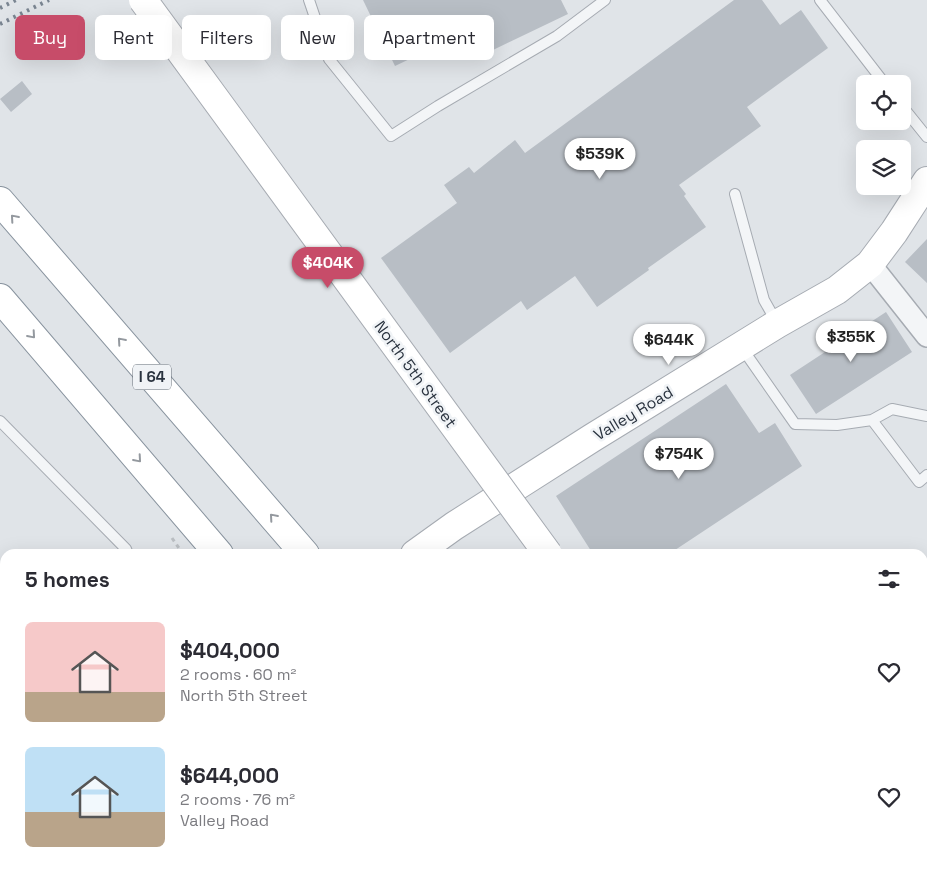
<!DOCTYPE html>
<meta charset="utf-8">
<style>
:root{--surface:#fff;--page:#f7f7f7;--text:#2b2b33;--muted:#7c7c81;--accent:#c74c69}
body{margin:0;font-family:"Space Grotesk",sans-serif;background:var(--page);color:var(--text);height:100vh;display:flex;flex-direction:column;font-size:19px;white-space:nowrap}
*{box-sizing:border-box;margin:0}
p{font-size:16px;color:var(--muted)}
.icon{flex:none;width:28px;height:28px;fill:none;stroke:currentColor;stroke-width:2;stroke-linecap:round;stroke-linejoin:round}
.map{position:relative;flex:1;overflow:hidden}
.details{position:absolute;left:0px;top:549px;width:928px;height:321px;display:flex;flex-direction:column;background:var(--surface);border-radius:15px 15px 0 0;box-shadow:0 5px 20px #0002}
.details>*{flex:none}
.guide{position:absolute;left:15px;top:15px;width:500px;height:45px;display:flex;gap:10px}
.controls{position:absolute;left:856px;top:75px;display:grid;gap:10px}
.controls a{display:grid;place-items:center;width:55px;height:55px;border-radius:8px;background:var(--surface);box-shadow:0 5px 20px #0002;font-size:25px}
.price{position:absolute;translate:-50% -42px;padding:0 11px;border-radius:18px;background:#fff;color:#222;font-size:16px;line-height:32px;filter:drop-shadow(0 1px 2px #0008)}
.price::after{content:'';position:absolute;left:50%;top:30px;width:15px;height:11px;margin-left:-8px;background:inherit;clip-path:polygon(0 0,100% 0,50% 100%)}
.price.active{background:var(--accent);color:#fff}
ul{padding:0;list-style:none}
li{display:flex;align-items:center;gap:15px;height:125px;padding:0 25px}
li span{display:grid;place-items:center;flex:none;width:140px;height:100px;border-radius:8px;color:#555}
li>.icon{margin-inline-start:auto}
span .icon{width:60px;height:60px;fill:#fffc;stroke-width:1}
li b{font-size:21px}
h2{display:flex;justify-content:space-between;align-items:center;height:60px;padding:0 25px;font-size:21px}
.tag{padding:0 18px;border-radius:8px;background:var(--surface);box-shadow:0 5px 20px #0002;font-size:18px;line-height:45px}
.tag.active{background:var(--accent);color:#fff}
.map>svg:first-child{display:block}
</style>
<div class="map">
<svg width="927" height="869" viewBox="0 0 927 869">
<rect width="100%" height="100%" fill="#e0e4e8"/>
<path fill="#b8bec5" d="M363,0H561L568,14L493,50L481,25L395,66Z
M734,0H762L780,25L801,10L828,48L747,107L761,126L679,185L686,194L684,196L706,227L648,268L649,270L597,307L575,276L527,310L521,301L450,353L381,258L457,203L444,185L469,167L474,173L515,140L525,153Z
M22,81L32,94L11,112L0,99Z
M927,239V283L905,262Z
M886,312L912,352L816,414L790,375Z
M726,384L759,433L775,423L802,466L669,554H593L556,496Z"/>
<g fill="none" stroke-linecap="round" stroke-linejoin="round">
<g stroke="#a6abb2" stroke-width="12">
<path id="lane" d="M309,0L329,59L391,136L438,106L557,36L605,0
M820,0L885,84
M902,106L927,137
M735,194L764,300L777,323
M742,348L795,424L837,425L872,420L892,409L927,416
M872,420L919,482L927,475
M0,421L126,549L128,554
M0,729L5,736
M113,865L120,869"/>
</g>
<g stroke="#a6abb2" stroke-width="24">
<path id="street" d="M870,264L927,336
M922,859L927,855"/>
</g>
<g stroke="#a6abb2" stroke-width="30">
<path id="secondary" d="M415,554L454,526L592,438L777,324L837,290L870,264L894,232L927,181
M922,826H927
M0,841L5,840"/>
</g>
<g stroke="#88939e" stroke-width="30">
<path id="highway" d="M0,201L305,554
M0,298L219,554
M487,865L490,869
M573,865L576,869"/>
</g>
<path stroke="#bbbfc3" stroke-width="3" stroke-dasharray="4 4" stroke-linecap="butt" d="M172,538L183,554"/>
<use href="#lane" stroke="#f3f5f7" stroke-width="10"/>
<use href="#street" stroke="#f3f5f7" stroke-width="21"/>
<use href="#secondary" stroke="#fff" stroke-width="28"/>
<use href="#highway" stroke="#fff" stroke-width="28"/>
<path stroke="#7a8591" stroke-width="4" stroke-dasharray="2.5 5" stroke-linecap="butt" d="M0,8L16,0
M0,24L49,0"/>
<g stroke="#a6abb2" stroke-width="30" stroke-linecap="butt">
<path id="secondary-bridge" d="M143,0L548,554"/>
</g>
<use href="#secondary-bridge" stroke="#fff" stroke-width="28"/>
</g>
<defs><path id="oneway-chevron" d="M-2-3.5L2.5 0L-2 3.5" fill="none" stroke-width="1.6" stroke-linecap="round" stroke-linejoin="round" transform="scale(1.25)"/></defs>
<g stroke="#94999f">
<use href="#oneway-chevron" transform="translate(14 218) rotate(-131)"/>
<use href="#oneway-chevron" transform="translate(32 335) rotate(49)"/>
<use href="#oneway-chevron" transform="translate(121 341) rotate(-131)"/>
<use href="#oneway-chevron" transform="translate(138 459) rotate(49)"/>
<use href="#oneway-chevron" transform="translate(273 517) rotate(-131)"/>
</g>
<g text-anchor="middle" stroke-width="5" stroke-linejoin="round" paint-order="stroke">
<rect fill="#f0f3f6" stroke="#656d76" stroke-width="1" x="133" y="364.5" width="38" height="25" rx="4"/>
<g font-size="15" font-weight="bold" fill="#2a333f">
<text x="152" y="382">I 64</text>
</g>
<g font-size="16" fill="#2a333f" stroke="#f0f3f6">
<text transform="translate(416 374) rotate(54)" y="6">North 5th Street</text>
<text transform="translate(633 413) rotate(-31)" y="6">Valley Road</text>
</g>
</g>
</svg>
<div class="controls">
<a><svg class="icon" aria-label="locate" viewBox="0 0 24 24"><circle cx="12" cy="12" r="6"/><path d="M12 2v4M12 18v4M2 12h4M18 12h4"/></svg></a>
<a><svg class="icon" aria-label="layers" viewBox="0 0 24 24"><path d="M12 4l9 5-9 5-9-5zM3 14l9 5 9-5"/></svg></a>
</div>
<b class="price" style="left:600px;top:180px">$539K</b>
<b class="price active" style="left:328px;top:289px">$404K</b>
<b class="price" style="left:851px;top:363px">$355K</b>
<b class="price" style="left:669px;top:366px">$644K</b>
<b class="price" style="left:679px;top:480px">$754K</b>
<div class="guide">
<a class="tag active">Buy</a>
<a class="tag">Rent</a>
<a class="tag">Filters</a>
<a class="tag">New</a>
<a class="tag">Apartment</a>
</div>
<section class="details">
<h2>5 homes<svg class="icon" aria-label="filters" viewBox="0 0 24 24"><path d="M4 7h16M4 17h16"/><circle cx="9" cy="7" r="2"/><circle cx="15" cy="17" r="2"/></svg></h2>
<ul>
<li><span style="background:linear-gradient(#f6c9c9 70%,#b9a48a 0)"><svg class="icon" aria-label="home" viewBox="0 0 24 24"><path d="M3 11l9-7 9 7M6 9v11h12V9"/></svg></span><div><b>$404,000</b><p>2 rooms · 60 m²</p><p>North 5th Street</p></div><svg class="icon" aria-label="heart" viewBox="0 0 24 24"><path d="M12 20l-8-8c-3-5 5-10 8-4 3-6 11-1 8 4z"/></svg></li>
<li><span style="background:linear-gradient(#bfe0f5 65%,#b9a48a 0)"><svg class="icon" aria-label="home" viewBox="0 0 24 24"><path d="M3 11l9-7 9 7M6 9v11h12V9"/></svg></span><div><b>$644,000</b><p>2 rooms · 76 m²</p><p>Valley Road</p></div><svg class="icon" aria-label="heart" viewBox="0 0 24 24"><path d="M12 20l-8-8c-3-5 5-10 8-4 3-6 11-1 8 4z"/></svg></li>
</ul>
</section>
</div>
